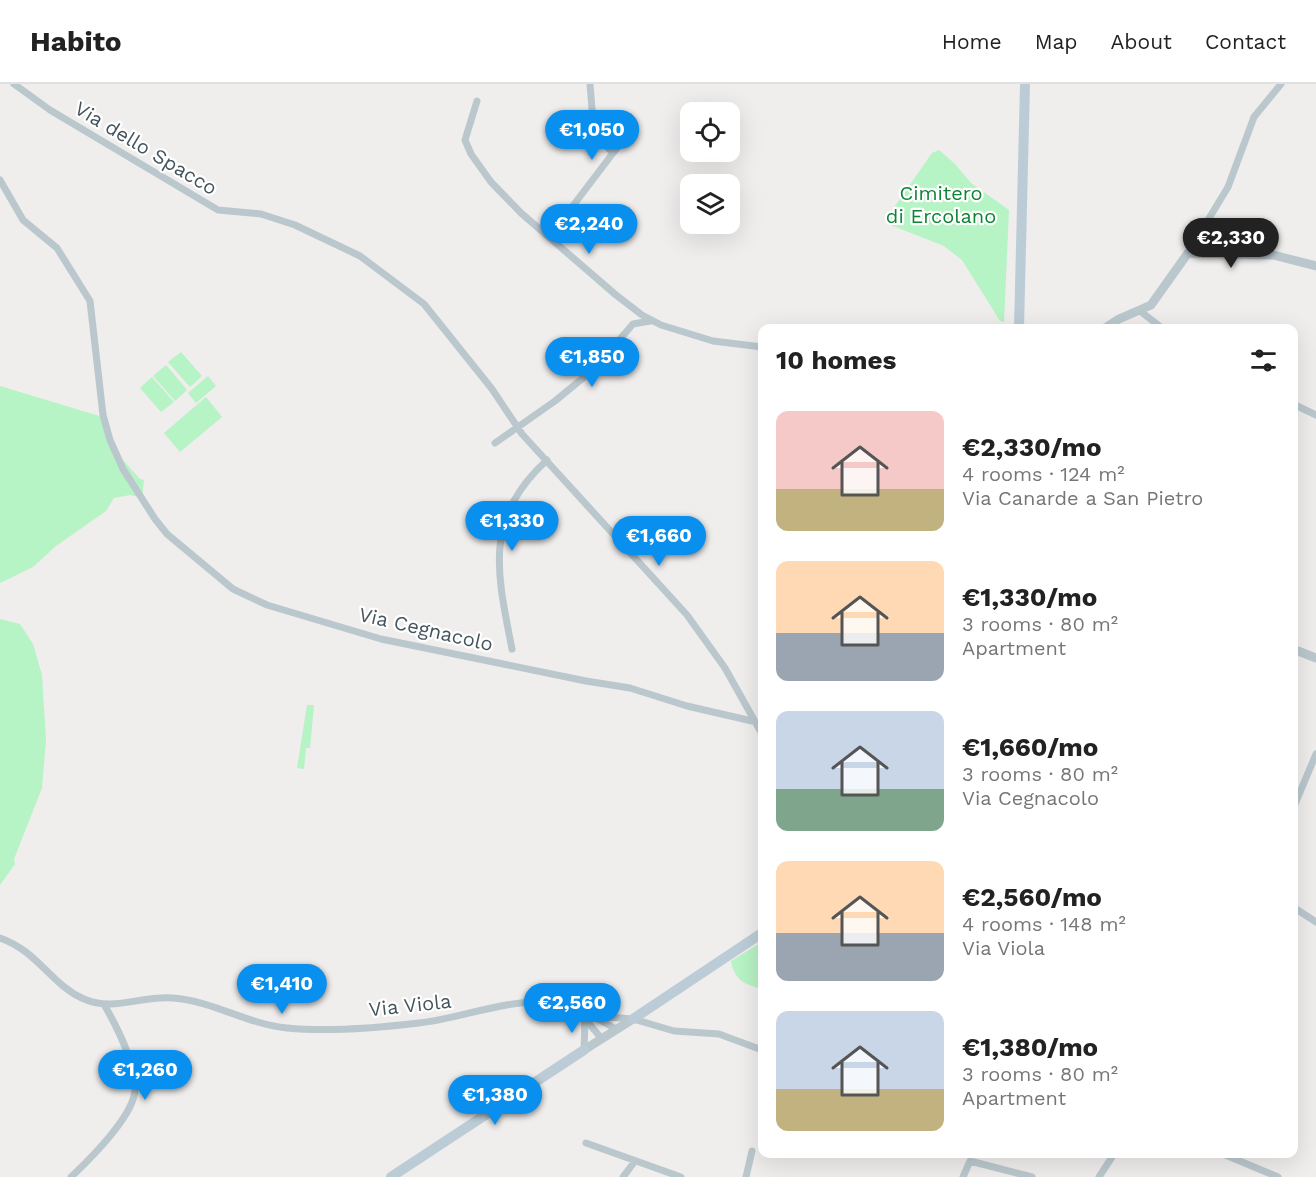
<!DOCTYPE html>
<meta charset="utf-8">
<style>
:root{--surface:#fff;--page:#f6f6f6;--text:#222;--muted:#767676;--line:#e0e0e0;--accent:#098fee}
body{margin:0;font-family:"Work Sans",sans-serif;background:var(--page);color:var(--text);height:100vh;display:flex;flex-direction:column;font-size:22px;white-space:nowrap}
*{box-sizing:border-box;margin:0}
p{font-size:20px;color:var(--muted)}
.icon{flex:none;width:33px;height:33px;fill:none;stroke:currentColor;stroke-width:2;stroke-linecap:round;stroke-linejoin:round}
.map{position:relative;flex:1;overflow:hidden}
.details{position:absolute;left:758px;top:240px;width:540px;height:834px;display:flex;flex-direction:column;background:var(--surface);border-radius:12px;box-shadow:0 6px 24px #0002}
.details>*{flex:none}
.tools{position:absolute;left:680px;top:18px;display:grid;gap:12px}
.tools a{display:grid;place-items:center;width:60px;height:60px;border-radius:12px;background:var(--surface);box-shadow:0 6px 24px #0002;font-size:30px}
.price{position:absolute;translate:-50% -51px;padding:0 14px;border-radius:21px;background:var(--accent);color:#fff;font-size:20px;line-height:39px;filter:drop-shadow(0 2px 3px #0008)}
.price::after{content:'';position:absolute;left:50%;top:36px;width:18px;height:14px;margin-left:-9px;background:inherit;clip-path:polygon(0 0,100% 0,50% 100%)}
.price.selected{background:#222;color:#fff}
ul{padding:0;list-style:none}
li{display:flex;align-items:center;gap:18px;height:150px;padding:0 18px}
li span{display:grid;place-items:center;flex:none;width:168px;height:120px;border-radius:12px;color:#555}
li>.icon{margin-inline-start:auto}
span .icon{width:72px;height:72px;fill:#fffc;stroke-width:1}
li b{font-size:26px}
h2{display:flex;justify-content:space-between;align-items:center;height:72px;padding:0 18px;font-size:26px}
header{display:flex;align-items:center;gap:36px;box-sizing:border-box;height:84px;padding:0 30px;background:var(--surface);border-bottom:2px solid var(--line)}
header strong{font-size:28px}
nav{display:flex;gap:33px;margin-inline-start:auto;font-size:21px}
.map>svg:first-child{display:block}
</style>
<header>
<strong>Habito</strong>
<nav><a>Home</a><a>Map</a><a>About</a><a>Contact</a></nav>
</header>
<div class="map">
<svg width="1316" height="1093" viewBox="0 0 1316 1093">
<rect width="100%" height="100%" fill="#f0eded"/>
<path fill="#b6f3c5" d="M939,66L955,80L971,99L1009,126L1004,238L1000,237L962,176L944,162L888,140L893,125L932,69Z
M181,268L202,292L190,303L168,278Z
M166,281L187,306L175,317L153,292Z
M208,292L216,302L196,319L188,309Z
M152,293L174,318L161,328L140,304Z
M0,302L106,334L114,366L140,395L144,396L142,414L130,411L114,414L106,427L56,462L33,483L0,499Z
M206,313L222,333L180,368L164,349Z
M0,535L20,540L33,560L42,591L46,656L42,704L14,775L15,780L0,801Z
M307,621H314L310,664H306L304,685L297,684Z
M762,858V905C744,900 735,897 731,877Z"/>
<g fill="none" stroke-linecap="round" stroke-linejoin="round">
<path stroke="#bac8ce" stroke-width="7" d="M14,0L50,26L218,126L261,130L295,141L360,172L424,220L492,305L522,350L687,531L725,584L762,650
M477,17L465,56L471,70L491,98L521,129L616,211L642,231L661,241L713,257L762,263
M613,69L631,47
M0,96L23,136L57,164L90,217L103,331L110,356L123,385L155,435L167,450L233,505L267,521L381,555L586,597L630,604L687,622L752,637
M550,152L613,69L594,49L590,0
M1188,169L1228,103L1254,33L1281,0
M1140,227L1162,244
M1293,320L1316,331
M495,359L555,317L594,285L633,240L650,237
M512,565C497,488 483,435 547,376
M1293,725L1316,670
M1293,823L1316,838
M0,854C38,867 51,901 84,915C114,928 142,911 173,914C213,917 247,940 287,944C329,948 377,944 419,939C469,934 521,907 571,923C587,928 602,937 616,945
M579,928L602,955
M596,932L633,935L674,947L719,950L762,966
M584,966L585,935
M586,1059L681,1093
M1223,1070L1278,1093
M71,1093C89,1076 136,1030 135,1004C134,976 118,945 105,922
M623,1093L635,1077
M746,1093L752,1067
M963,1093L970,1077L1032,1093
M1099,1093L1114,1070"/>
<path stroke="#bac8ce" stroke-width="9" d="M1105,244L1119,235L1151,221L1188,169L1273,171L1316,182
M1293,565L1316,574
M584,966L633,935"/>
<path stroke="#bcccd6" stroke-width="10" d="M1019,244L1025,0
M633,935L762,849
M391,1093L584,966"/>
</g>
<g text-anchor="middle" stroke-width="4.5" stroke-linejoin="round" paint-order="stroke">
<g font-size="20" fill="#44545c" stroke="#fff">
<text transform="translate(146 64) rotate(31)" y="7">Via dello Spacco</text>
<text transform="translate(426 545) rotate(13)" y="7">Via Cegnacolo</text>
<text transform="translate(410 921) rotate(-6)" y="7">Via Viola</text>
</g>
<g font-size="20" fill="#0e8437" stroke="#fff">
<text x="941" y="116">Cimitero<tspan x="941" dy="23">di Ercolano</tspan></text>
</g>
</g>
</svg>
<div class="tools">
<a><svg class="icon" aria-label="locate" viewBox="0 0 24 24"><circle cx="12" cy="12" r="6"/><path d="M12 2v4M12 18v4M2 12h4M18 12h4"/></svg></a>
<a><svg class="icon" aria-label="layers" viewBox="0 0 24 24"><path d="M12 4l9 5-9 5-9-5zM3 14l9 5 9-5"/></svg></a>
</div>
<b class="price" style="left:592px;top:77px">€1,050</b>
<b class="price" style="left:589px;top:171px">€2,240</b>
<b class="price selected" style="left:1231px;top:185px">€2,330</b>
<b class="price" style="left:592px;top:304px">€1,850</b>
<b class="price" style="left:512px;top:468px">€1,330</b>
<b class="price" style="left:659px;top:483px">€1,660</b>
<b class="price" style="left:282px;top:931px">€1,410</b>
<b class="price" style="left:572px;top:950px">€2,560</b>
<b class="price" style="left:145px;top:1017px">€1,260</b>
<b class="price" style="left:495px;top:1042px">€1,380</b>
<section class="details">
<h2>10 homes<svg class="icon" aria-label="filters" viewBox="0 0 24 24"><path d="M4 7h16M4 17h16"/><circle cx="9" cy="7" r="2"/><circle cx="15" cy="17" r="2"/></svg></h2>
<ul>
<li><span style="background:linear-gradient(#f6c9c9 65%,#c2b280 0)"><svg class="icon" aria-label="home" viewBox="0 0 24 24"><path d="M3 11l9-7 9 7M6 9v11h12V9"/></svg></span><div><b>€2,330/mo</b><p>4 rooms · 124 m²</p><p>Via Canarde a San Pietro</p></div></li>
<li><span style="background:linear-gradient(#ffd9b3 60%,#9aa5b1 0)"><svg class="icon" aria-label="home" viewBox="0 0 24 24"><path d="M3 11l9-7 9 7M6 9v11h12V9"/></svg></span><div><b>€1,330/mo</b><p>3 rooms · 80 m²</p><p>Apartment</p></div></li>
<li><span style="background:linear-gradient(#c9d6e8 65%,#7fa58c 0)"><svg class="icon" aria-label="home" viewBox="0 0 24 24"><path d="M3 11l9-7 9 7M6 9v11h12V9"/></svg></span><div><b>€1,660/mo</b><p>3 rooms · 80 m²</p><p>Via Cegnacolo</p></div></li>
<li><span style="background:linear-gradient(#ffd9b3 60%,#9aa5b1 0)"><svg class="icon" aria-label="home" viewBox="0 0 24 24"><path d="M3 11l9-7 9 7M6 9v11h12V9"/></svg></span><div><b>€2,560/mo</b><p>4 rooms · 148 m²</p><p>Via Viola</p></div></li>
<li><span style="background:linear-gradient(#c9d6e8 65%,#c2b280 0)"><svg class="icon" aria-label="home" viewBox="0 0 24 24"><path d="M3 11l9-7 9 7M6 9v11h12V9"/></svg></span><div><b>€1,380/mo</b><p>3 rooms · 80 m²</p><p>Apartment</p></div></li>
</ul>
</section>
</div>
